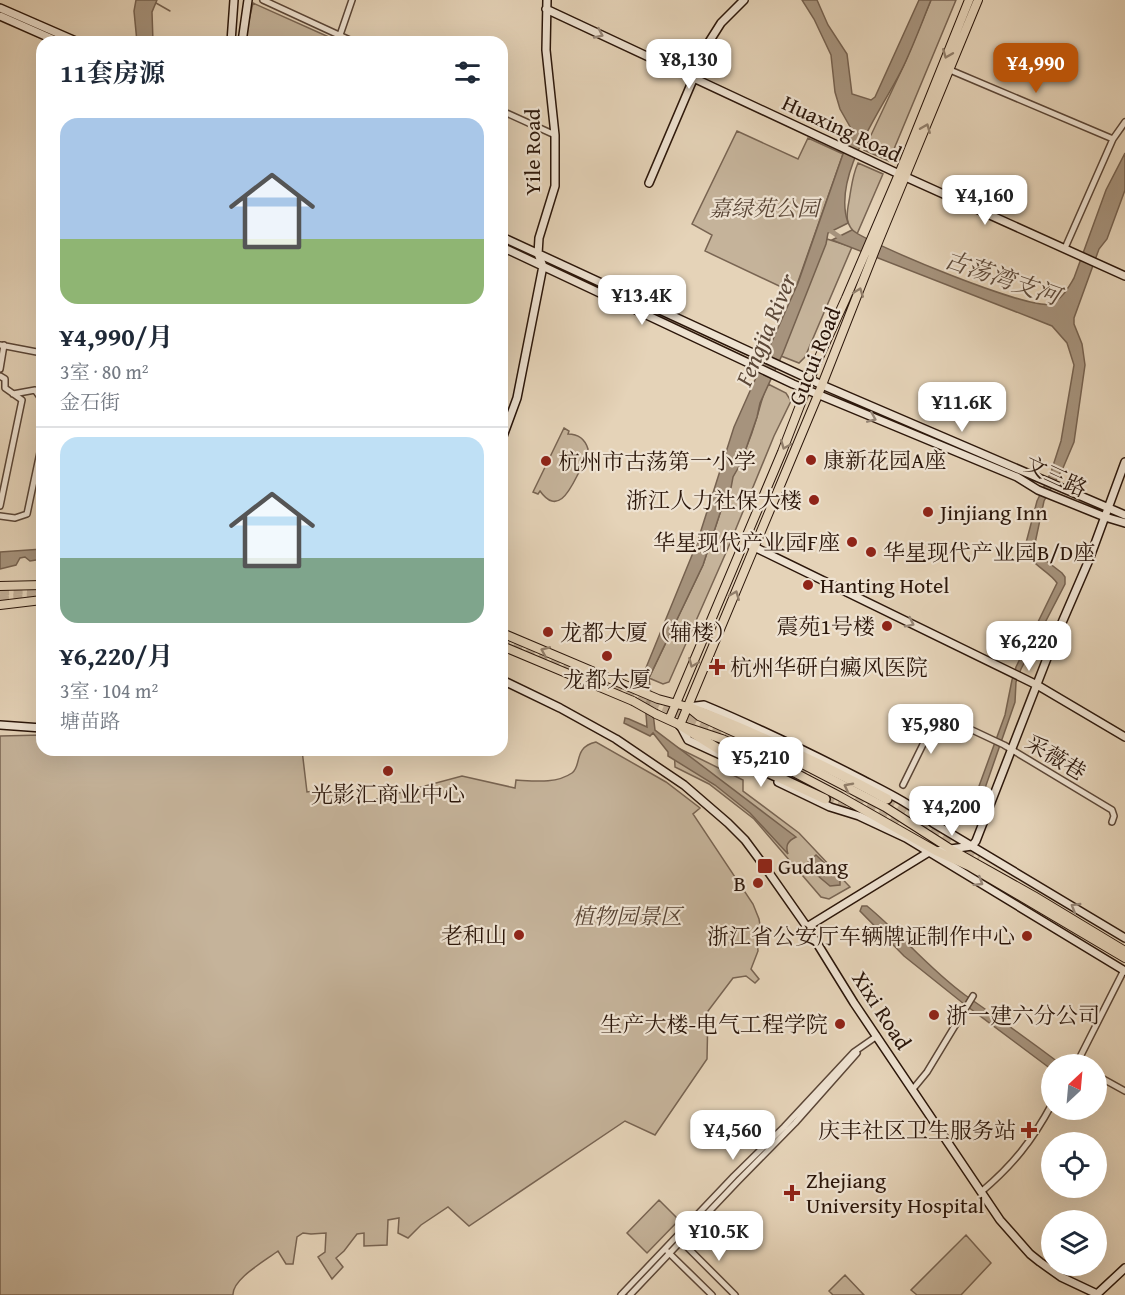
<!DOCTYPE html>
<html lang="zh">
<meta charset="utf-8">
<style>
:root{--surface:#fff;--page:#f2f2f3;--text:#1f2937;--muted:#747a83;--line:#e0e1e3;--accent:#b45309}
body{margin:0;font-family:"Gentium Book Plus","Noto Serif SC",serif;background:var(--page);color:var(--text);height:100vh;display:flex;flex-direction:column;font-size:22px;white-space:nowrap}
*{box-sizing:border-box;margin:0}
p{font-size:20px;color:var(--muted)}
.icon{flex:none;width:33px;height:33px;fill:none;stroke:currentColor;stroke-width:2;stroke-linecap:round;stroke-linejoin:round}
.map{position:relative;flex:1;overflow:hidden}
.panel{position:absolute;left:36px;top:36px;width:472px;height:720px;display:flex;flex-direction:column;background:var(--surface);border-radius:18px;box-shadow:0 6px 24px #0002}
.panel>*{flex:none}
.needle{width:39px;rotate:26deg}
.controls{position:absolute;left:1041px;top:1054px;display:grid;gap:12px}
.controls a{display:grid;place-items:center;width:66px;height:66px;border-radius:50%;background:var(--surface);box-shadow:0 6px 24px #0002;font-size:30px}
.price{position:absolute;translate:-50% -51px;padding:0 14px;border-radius:12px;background:#fff;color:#222;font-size:20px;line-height:39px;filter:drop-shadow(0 2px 3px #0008)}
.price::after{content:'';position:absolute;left:50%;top:36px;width:18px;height:14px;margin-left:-9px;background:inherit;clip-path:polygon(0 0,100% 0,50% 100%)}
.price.active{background:var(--accent);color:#fff}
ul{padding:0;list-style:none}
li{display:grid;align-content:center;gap:12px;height:318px;padding:0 24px}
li+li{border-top:2px solid var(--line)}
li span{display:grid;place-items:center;height:186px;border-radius:18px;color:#555}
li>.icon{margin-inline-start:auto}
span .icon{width:108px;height:108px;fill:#fffc;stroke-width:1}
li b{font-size:26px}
h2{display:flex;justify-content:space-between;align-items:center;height:72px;padding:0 24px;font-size:26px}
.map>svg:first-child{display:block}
</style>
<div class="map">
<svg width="1125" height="1295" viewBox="0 0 1125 1295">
<rect width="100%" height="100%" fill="#e5d3b8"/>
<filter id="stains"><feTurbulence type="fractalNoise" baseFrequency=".00333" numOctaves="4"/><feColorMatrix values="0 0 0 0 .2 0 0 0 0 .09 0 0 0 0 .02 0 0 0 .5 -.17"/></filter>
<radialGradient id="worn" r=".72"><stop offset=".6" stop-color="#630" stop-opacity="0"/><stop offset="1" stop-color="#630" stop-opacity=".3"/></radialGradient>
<path fill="#c5b39a" stroke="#786452" stroke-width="1.5" d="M931,0H956L889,161L864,150L904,65Z
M253,3L340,42H244Z
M737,131L798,159L808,138L843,154L794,293L705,251L712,235L692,224Z
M858,163L883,174L857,234C842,223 848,210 850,195C852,183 853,174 858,163Z
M827,239L852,247L805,357L799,363L781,356Z
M768,384L786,393L791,401L774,436L728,548L669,682L663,684L649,678L703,565L726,495C730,489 729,484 732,478C742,459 750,441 756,420C760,408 762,396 768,384Z
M564,428L569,431L568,434C579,434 585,439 588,449C587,459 581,468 577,476C569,492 557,515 540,491L538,494L533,492Z
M42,735V750H302L307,792L322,790L369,801L462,776L515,788L516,780C534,781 556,784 572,773C582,766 573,747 596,742L666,782L700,808L693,814L753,904L759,919L762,938L757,941L758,951L751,969L759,979L755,983L746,976L733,978L708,1011L707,1059L655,1135L625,1121L469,1226L448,1207L421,1225L408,1238L398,1233L399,1218L388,1220L387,1245L364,1246V1233L357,1234L344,1251L336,1258L343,1267L332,1279L318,1257L325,1252L326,1233L311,1234L303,1233L297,1237L293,1264H286L278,1251C265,1261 232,1279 233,1295H0V736Z
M674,746L743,780V791L799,833L850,887L829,899L821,897L754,819L709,784L675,767Z
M659,1200L679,1220L647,1253L627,1233Z
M966,1235L991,1263L961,1295H917L911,1290Z
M845,1275L864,1295H833L829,1291Z"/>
<path fill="#a6937d" stroke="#75614f" stroke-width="1.5" d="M136,0H157L152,12L153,42H137L134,11Z
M802,0H817L828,25L847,54L852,94L871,100L875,97L919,0H931C922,22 914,44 904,65C884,108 831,174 848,223L828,233L826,244L783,353L760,403L757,417L741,463L733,477L731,488L726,495L703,565L649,678L655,730L796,837C788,841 785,845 788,854L750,813L715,785L668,756V752L653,733L650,736L624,723L625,718L629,719L647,727L643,675L697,543L734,427L798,283L843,154L853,132L840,109L835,92L831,55L814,19Z
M1125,153V190L1107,239L1099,249L1074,318V324L1082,344L1085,365L1074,442L1063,468L1044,501L1034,548L1036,553L1062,573L1065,577V584L1021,669L1016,682L1015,702L976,814H974L971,808L1005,715L1012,680L1016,667L1057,583C1048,569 1024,563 1026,543L1037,501L1051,472L1061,441L1074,365L1067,343L1052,326L1037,320L832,240L852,230C873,246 1029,310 1050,304C1062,300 1068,288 1074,278L1106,190Z
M42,549V559L30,561L25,557L20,558L16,565L0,569V552Z
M816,855L840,878V885L830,886L805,865Z
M862,906H867C901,934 929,969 965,995C998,1018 1030,1041 1062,1065H1052L1051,1069L964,1004L904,956L860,911Z"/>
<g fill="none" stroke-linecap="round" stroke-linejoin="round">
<path stroke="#75614f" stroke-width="1.5" d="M156,3L170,11"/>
<path stroke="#a6937d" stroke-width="5" d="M828,229L844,240"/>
<path stroke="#c0ad95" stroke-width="9" stroke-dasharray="9 4.5" stroke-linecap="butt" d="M0,591L42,589
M0,599L42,596
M502,638L740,739L812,773
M825,799L861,814
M887,799L924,821L978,860
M854,801L899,826"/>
<g stroke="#5a4536" stroke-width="8">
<path id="street" d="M263,0L354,42
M340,35L352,0
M950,70L1113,139
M502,111L555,135
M1065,248L1113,139L1125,122
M0,345L42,353
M0,369L4,345
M0,376L5,379V388L22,400L0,506
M13,394L35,390L42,400
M0,516L15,518L27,514L42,443
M903,785L938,714L1004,745L1112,810L1114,816L1112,822
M1076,1065L1124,970
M1096,1075L1125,1091
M913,1089L927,1072L973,996
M981,1192C1013,1165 1032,1141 1052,1104
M679,1239L735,1295
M668,1252L712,1295
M621,1295L734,1176L784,1127L854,1052L877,1036
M630,1295L738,1181L795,1123L857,1053"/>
</g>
<g stroke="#2b160a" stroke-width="10">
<path id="secondary" d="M0,8L78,42
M546,9L899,174L1125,276
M0,16L59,42
M231,42L234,0
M242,42L248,0
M649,183L709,42L721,23L744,0
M502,237L822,385L1125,515
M502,247L793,384L1017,477L1038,490L1105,517L1125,523
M502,439L517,398L543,266L538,254L539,238L555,186V135L546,50L547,0
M744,542L1037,685L1125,737
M502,680L560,708L616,739L684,785L728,823L745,840L765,867L807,927L854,1003L1000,1220L1030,1254L1040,1262L1061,1277L1097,1294
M688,707L704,705C757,727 808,752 859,778C884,791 912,804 933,823L1125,938
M0,725L42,728
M681,727L688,740L749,768
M778,782L830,807L859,816L906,838L1125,971
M807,927L929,852L972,846L976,841L1051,648L1089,560L1125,462
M1096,1295L1125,1268"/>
</g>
<g stroke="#2b160a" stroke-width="10">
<path id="primary" d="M0,586L42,585
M0,605L42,600
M502,633L658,699L688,707L699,716L787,756L885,807L952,850L1034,896L1125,951
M502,646L633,701
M656,714L680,725L722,739L782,766L841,797L936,851L969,866L1125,958
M669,720L782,452L816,364L846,298L899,174L969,0
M680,725L818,395L879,240L978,0"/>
</g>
<g stroke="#2b160a" stroke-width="12">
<path id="highway" d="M688,707C757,733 822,764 887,799
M680,725L720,750L825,799"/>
</g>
<use href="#street" stroke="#eee2d1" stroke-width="5"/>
<use href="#secondary" stroke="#eee2d1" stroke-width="7"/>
<use href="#primary" stroke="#e5d3b8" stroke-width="8"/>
<use href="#highway" stroke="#e5d3b8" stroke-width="9"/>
<g stroke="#2b160a" stroke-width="10" stroke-linecap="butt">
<path id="primary-bridge" d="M633,701L656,714"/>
</g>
<use href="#primary-bridge" stroke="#e5d3b8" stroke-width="8"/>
</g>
<defs><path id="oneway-chevron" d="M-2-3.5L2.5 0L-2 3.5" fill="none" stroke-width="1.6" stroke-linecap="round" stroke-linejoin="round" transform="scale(1.5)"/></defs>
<g stroke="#968677">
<use href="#oneway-chevron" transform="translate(599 34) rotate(25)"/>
<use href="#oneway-chevron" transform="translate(872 418) rotate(23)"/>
<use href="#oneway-chevron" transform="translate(910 623) rotate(26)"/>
<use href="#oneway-chevron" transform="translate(979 882) rotate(32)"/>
<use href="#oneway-chevron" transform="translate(1075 907) rotate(-149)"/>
</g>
<g stroke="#917e6a">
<use href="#oneway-chevron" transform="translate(947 54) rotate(112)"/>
<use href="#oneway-chevron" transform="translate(926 128) rotate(-68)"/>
<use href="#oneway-chevron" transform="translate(859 292) rotate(-69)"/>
<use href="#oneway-chevron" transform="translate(785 445) rotate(112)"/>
<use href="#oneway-chevron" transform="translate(735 595) rotate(-68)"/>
<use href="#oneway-chevron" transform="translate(545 651) rotate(-157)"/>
<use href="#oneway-chevron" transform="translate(693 663) rotate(113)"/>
<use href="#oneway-chevron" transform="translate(848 787) rotate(-153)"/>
</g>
<g fill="#8f2418" stroke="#eee2d1" stroke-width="2">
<circle cx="811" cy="460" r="6"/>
<circle cx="546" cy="461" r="6"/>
<circle cx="814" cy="500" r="6"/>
<circle cx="928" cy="512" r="6"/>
<circle cx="852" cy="542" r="6"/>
<circle cx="871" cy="552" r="6"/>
<circle cx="808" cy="585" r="6"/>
<circle cx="887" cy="626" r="6"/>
<circle cx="548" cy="632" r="6"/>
<circle cx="607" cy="656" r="6"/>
<path d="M714 658h6v6h6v6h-6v6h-6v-6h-6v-6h6z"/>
<circle cx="388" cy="771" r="6"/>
<rect x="757" y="858" width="16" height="16" rx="3"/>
<circle cx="758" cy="883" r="6"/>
<circle cx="519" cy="935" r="6"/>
<circle cx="1027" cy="936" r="6"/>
<circle cx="934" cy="1015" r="6"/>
<circle cx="840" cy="1024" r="6"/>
<path d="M1026 1121h6v6h6v6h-6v6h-6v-6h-6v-6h6z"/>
<path d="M789 1184h6v6h6v6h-6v6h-6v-6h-6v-6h6z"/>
</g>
<g text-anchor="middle" stroke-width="4.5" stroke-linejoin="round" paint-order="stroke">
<g font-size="22" fill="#2b160a" stroke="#eee2d1">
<text transform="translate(842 128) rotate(25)" y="8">Huaxing Road</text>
<text transform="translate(532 152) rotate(-90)" y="8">Yile Road</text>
<text transform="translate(814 356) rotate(-68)" y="8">Gucui Road</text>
<text transform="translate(1056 476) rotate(25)" y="8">文三路</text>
<text transform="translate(1056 757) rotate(31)" y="8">采薇巷</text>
<text transform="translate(882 1010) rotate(57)" y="8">Xixi Road</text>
</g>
<g font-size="22" font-style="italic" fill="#594535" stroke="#eee2d1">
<text x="764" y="216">嘉绿苑公园</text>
<text x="627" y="924">植物园景区</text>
</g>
<g font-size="22" fill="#2b160a" stroke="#eee2d1" text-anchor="start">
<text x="823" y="468">康新花园A座</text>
<text x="558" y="469">杭州市古荡第一小学</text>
<text x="802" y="508" text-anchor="end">浙江人力社保大楼</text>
<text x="940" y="520">Jinjiang Inn</text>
<text x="840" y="550" text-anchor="end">华星现代产业园F座</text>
<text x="883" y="560">华星现代产业园B/D座</text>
<text x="820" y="593">Hanting Hotel</text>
<text x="875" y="634" text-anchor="end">震苑1号楼</text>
<text x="560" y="640">龙都大厦（辅楼）</text>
<text x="730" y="675">杭州华研白癜风医院</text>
<text x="607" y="687" text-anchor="middle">龙都大厦</text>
<text x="388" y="802" text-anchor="middle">光影汇商业中心</text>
<text x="778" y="874">Gudang</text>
<text x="746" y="891" text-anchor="end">B</text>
<text x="507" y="943" text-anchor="end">老和山</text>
<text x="1015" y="944" text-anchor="end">浙江省公安厅车辆牌证制作中心</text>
<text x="946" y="1023">浙一建六分公司</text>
<text x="828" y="1032" text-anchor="end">生产大楼-电气工程学院</text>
<text x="1016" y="1138" text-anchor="end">庆丰社区卫生服务站</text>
<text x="806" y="1188">Zhejiang<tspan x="806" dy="25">University Hospital</tspan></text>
</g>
<g font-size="24" font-style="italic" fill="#5c4838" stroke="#eee2d1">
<text transform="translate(1002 278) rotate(19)" y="8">古荡湾支河</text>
<text transform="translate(766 330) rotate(-67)" y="8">Fengjia River</text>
</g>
</g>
<rect width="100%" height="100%" filter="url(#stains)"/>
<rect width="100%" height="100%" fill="url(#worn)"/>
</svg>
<div class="controls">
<a><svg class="needle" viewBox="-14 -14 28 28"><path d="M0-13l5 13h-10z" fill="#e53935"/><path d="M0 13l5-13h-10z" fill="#747a83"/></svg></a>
<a><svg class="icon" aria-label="locate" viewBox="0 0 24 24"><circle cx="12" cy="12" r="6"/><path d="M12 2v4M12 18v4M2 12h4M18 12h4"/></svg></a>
<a><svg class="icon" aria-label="layers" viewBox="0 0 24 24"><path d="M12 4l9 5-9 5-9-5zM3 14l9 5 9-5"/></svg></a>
</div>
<b class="price" style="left:689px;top:90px">¥8,130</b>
<b class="price active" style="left:1036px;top:94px">¥4,990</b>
<b class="price" style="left:985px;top:226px">¥4,160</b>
<b class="price" style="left:642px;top:326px">¥13.4K</b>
<b class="price" style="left:962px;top:433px">¥11.6K</b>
<b class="price" style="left:1029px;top:672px">¥6,220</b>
<b class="price" style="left:931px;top:755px">¥5,980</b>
<b class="price" style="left:761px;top:788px">¥5,210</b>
<b class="price" style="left:952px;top:837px">¥4,200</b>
<b class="price" style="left:733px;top:1161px">¥4,560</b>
<b class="price" style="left:719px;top:1262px">¥10.5K</b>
<section class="panel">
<h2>11套房源<svg class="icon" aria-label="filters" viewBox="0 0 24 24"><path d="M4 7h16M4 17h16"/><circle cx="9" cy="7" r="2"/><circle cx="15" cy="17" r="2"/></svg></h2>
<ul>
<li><span style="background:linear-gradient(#a9c7e8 65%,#8fb573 0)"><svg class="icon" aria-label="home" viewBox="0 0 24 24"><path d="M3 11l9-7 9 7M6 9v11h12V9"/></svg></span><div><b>¥4,990/月</b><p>3室 · 80 m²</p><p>金石街</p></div></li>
<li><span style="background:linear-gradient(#bfe0f5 65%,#7fa58c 0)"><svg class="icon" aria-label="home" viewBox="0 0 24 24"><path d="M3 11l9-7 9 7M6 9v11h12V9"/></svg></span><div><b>¥6,220/月</b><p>3室 · 104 m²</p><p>塘苗路</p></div></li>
</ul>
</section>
</div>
